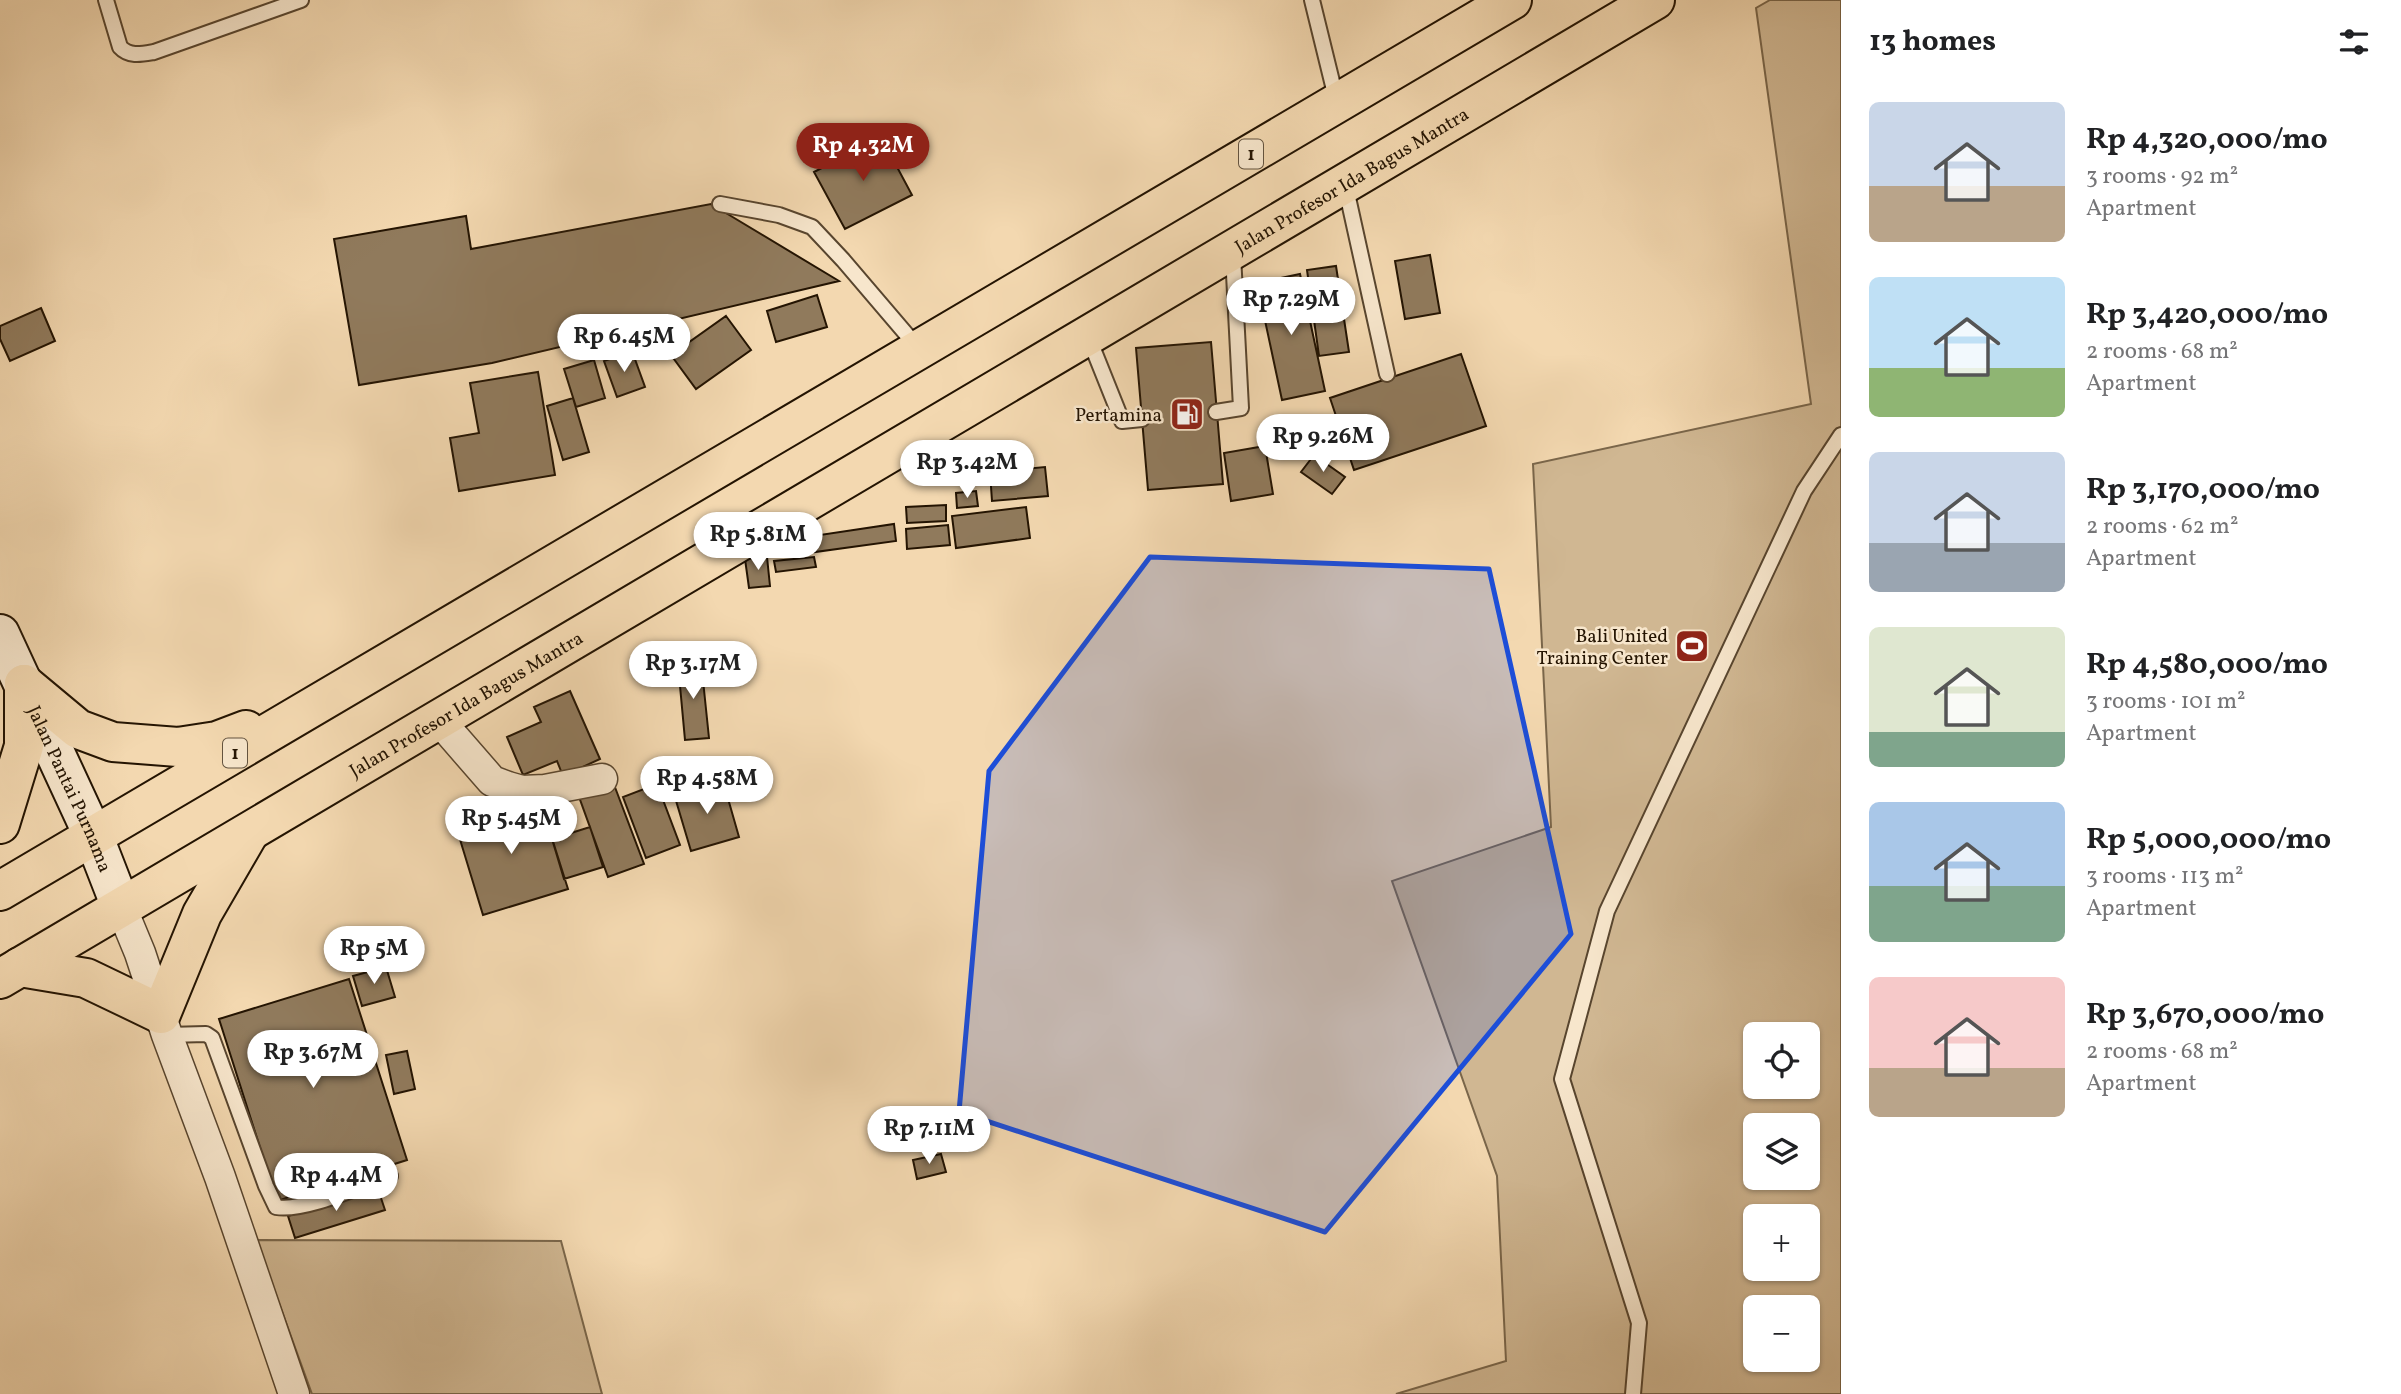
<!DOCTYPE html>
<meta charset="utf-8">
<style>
:root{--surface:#fff;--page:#f2f2f2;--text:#202124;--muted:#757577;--accent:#8f2418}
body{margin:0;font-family:Vollkorn,serif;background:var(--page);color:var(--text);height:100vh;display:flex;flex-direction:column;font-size:26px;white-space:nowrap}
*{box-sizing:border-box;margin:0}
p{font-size:23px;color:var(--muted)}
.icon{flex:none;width:38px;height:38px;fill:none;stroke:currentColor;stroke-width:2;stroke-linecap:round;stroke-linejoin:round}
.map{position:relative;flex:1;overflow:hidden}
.sheet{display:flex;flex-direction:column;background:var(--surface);width:560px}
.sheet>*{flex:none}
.controls{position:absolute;left:1743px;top:1022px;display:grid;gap:14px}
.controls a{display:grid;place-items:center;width:77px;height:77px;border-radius:10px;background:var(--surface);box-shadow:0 2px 5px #0004;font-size:35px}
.price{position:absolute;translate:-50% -60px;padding:0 16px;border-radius:24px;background:#fff;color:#222;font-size:23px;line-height:46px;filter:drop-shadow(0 2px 4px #0008)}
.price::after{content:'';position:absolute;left:50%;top:42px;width:21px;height:16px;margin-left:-10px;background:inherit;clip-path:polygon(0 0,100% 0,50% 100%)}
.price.selected{background:var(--accent);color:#fff}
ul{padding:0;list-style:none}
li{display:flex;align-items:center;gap:21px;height:175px;padding:0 28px}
li span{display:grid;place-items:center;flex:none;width:196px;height:140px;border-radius:10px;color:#555}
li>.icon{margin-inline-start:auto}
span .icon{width:84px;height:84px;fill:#fffc;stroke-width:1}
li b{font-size:30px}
h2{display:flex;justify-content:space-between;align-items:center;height:84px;padding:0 28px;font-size:30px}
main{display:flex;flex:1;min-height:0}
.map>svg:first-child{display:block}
</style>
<main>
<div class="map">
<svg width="1841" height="1394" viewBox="0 0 1841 1394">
<rect width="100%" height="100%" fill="#f3d8b0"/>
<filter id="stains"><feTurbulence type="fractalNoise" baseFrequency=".00286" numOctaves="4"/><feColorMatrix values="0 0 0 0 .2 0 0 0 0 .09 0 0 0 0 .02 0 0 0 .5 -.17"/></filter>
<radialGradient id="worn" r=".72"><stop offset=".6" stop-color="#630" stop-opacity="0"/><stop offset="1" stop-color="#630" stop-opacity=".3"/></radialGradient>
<path fill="#d0b792" stroke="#7a664a" stroke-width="2" fill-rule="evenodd" d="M1770,0H1841V1394H1396L1506,1361L1497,1176L1392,881L1551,827L1533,464L1811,404L1756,8ZM1755,1034H1808V1087H1755ZM1755,1125H1808V1178H1755ZM1755,1216H1808V1269H1755ZM1755,1307H1808V1360H1755Z
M256,1240L561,1241L602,1394H312Z"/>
<path fill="#907a5c" stroke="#241402" stroke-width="2" d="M881,137L912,195L845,229L814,172Z
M711,204L839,281L492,363L359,385L334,239L466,216L471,249Z
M1430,255L1440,313L1405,319L1395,261Z
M1336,266L1349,352L1319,356L1307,270Z
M1300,274L1325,391L1282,400L1257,283Z
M817,295L827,327L776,342L767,311Z
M41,308L55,341L10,361L0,339V326Z
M726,316L751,350L696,389L671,355Z
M1211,342L1223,484L1148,490L1136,348Z
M632,351L645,387L617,397L604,361Z
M1461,354L1486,426L1354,470L1330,398Z
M594,360L605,398L576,407L564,369Z
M538,372L555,475L459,491L450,438L479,433L470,383Z
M573,398L589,452L563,460L547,406Z
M1265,446L1273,494L1231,501L1224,453Z
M1314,455L1345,477L1332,494L1301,472Z
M1045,467L1048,496L992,501L990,472Z
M976,491L978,506L957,508L956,493Z
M946,505V521L907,523L906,507Z
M1026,507L1030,538L956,548L952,516Z
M894,524L896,541L815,552L813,536Z
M948,525L950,545L907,549L906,529Z
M767,557L770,586L749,588L745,559Z
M814,557L816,567L776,572L774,561Z
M701,661L709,738L685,740L678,664Z
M570,691L600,759L563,776L557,761L523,775L507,737L541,722L534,707Z
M723,781L739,837L691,851L674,794Z
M613,782L644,864L608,877L578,794Z
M657,784L680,845L646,858L623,797Z
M539,797L568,889L483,915L455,823Z
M590,827L603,867L564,879L552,839Z
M386,967L395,997L362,1006L353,976Z
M349,979L407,1160L277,1201L219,1019Z
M407,1051L415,1089L394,1094L386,1055Z
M941,1154L946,1172L917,1179L913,1160Z
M378,1189L385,1210L295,1238L288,1216Z"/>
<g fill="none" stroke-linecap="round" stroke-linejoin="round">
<g stroke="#58452e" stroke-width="18">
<path id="lane" d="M106,0L120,47C129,57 142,54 154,52L301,0
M1312,0L1337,102
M1345,184L1387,374
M720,204L779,215L812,227L843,260L919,349
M1088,336L1122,421L1142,419
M1216,412L1241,408L1233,255
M167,1035L206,1034L212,1038L266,1186L276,1207C304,1212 361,1186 390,1176
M1633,1394L1639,1323L1562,1079L1607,911L1804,491L1841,435"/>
</g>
<g stroke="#58452e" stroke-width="33">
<path id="street" d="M439,720L492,781L508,787L522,791L545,790L602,779
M121,907L140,953L167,1035L220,1177L294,1394"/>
</g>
<g stroke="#241402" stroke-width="42">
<g id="secondary">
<path id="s1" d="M0,634L93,835L121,907"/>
</g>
</g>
<g stroke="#241402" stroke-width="42">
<g id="highway">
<path d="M24,684L78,729L113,742L178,747L217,741L246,730"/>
<path d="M0,824L24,746V684"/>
<path d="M0,891L1512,0"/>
<path d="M20,967L86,978L161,1014L202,914L249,833"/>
<path id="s2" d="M0,979L1655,0"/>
</g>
</g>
<use href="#lane" stroke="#f7e6cc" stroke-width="14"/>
<use href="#street" stroke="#f7e6cc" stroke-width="30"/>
<use href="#secondary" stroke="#f7e6cc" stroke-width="38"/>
<use href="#highway" stroke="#f3d8b0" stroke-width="38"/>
</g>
<path fill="#1d4ed8" fill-opacity="0.2" stroke="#1d4ed8" stroke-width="5" stroke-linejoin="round" d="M1150,557L1489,569L1571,934L1325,1232L959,1112L989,771Z"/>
<defs>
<g id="fuel-square" transform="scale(1.75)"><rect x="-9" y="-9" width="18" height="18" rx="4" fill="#8f2418" stroke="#f7e6cc"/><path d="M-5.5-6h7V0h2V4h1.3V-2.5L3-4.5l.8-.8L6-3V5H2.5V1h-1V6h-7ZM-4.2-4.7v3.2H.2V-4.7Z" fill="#fff"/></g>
<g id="stadium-square" transform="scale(1.75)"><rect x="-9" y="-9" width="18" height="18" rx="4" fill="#8f2418" stroke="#f7e6cc"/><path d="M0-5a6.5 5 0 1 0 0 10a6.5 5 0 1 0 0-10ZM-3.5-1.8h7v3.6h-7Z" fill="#fff"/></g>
</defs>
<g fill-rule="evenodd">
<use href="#fuel-square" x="1187" y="414"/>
<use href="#stadium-square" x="1692" y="646"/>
</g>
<g text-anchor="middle" stroke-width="5" stroke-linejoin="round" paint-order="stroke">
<g fill="#f7e6cc" stroke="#63533f" stroke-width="2">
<rect x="1239" y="139.5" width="24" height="29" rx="5"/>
<rect x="223" y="738.5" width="24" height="29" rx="5"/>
</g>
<g font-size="18" font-weight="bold" fill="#241402">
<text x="1251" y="160">1</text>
<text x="235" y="759">1</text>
</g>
<g font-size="19" fill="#241402" stroke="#f7e6cc">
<text dy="7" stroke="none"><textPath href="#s2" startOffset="1570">Jalan Profesor Ida Bagus Mantra</textPath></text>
<text dy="7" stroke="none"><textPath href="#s2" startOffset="541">Jalan Profesor Ida Bagus Mantra</textPath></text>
<text dy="7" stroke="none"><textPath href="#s1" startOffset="170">Jalan Pantai Purnama</textPath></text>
</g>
<g font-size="19" fill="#241402" stroke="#f7e6cc" text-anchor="end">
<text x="1162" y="421">Pertamina</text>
<text x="1668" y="642">Bali United<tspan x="1668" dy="22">Training Center</tspan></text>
</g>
</g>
<rect width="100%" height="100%" filter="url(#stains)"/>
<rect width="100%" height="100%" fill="url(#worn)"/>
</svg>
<div class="controls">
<a><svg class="icon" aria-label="locate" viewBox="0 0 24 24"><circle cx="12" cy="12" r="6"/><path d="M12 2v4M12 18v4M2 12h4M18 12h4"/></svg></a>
<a><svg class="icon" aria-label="layers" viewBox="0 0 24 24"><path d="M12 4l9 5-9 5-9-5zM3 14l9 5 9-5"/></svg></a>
<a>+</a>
<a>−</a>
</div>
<b class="price selected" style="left:863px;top:183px">Rp 4.32M</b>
<b class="price" style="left:1291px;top:337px">Rp 7.29M</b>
<b class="price" style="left:624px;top:374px">Rp 6.45M</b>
<b class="price" style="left:1323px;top:474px">Rp 9.26M</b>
<b class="price" style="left:967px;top:500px">Rp 3.42M</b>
<b class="price" style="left:758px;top:572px">Rp 5.81M</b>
<b class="price" style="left:693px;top:701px">Rp 3.17M</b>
<b class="price" style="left:707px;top:816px">Rp 4.58M</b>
<b class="price" style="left:511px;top:856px">Rp 5.45M</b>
<b class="price" style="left:374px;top:986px">Rp 5M</b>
<b class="price" style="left:313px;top:1090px">Rp 3.67M</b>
<b class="price" style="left:929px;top:1166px">Rp 7.11M</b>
<b class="price" style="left:336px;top:1213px">Rp 4.4M</b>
</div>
<section class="sheet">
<h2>13 homes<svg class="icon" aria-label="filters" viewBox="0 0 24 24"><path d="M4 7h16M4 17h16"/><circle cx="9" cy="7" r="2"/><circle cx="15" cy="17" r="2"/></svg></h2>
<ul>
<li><span style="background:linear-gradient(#c9d6e8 60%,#b9a48a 0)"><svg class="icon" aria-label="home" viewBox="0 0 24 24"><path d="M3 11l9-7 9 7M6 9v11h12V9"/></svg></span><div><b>Rp 4,320,000/mo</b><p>3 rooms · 92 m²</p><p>Apartment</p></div></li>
<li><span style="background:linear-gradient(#bfe0f5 65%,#8fb573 0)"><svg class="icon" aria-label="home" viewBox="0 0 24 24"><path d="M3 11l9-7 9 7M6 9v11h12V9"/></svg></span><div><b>Rp 3,420,000/mo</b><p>2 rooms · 68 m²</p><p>Apartment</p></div></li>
<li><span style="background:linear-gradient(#c9d6e8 65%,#9aa5b1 0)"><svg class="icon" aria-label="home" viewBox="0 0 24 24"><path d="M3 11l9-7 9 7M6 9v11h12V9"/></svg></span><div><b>Rp 3,170,000/mo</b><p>2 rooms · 62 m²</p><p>Apartment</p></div></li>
<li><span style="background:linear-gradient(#dfe7d0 75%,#7fa58c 0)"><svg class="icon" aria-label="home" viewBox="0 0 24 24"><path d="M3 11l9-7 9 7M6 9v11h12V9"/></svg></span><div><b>Rp 4,580,000/mo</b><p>3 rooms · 101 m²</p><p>Apartment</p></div></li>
<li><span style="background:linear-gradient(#a9c7e8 60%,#7fa58c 0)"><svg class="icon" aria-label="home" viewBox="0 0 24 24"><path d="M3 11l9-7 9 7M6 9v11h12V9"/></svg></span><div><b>Rp 5,000,000/mo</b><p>3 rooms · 113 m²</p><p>Apartment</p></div></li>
<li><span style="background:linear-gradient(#f6c9c9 65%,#b9a48a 0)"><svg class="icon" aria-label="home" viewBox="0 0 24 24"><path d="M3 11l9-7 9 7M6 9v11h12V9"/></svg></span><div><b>Rp 3,670,000/mo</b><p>2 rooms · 68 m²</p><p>Apartment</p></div></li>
</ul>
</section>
</main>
